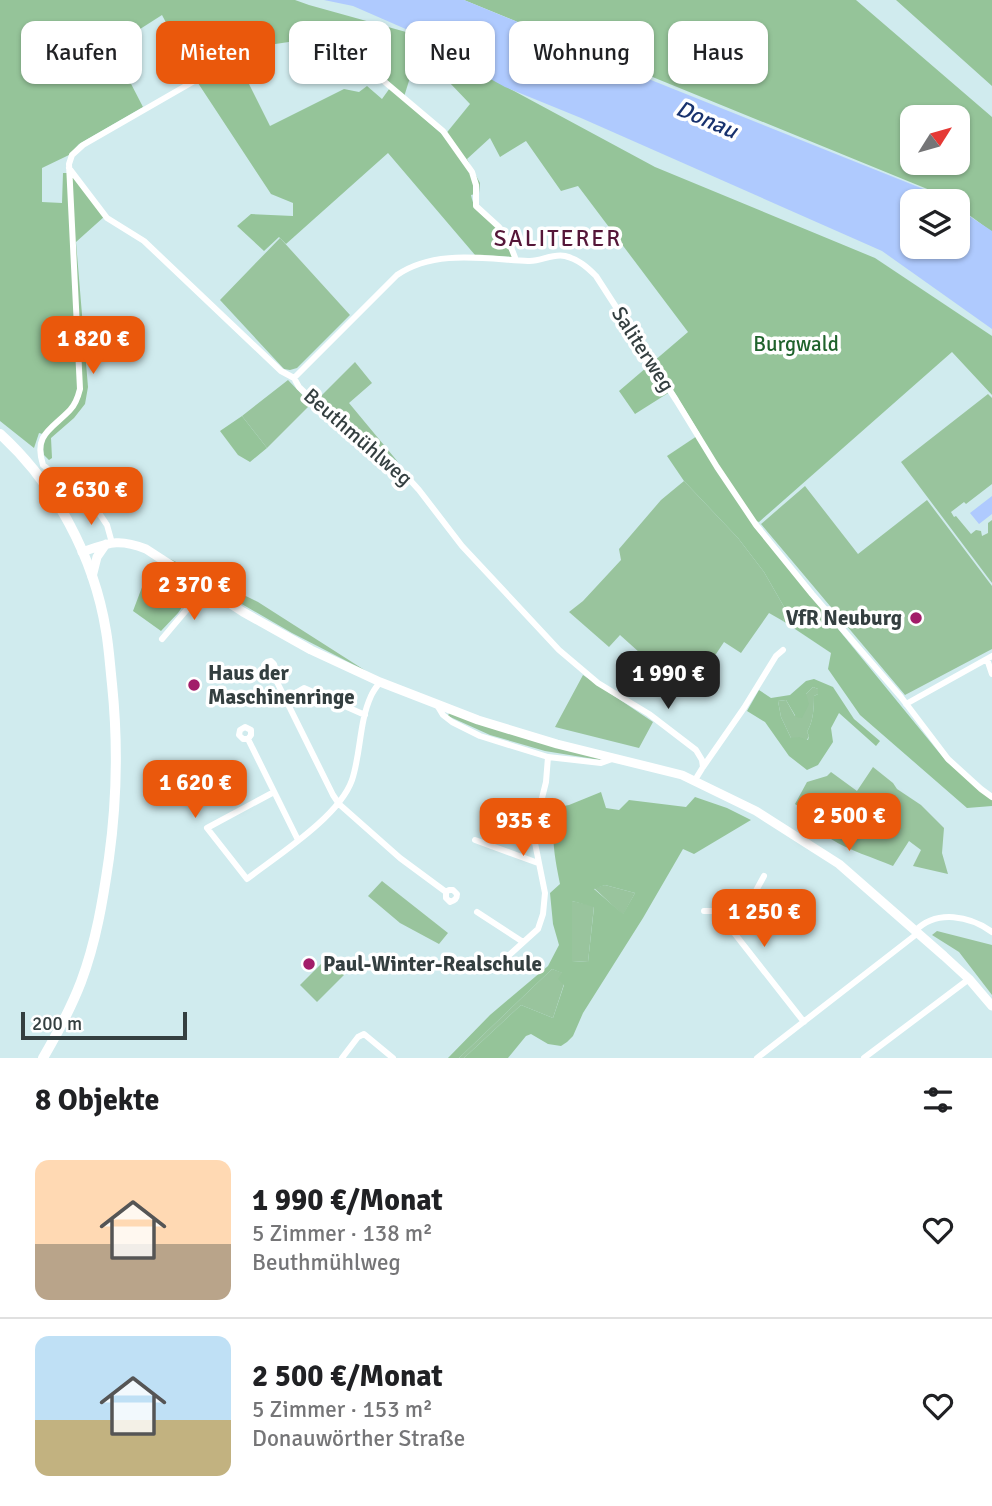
<!DOCTYPE html>
<html lang="de">
<meta charset="utf-8">
<style>
:root{--surface:#fff;--page:#f2f2f2;--text:#202124;--muted:#757577;--line:#e0e0e0;--accent:#ea580c}
body{margin:0;font-family:Signika,sans-serif;background:var(--page);color:var(--text);height:100vh;display:flex;flex-direction:column;font-size:26px;white-space:nowrap}
*{box-sizing:border-box;margin:0}
p{font-size:23px;color:var(--muted)}
.icon{flex:none;width:38px;height:38px;fill:none;stroke:currentColor;stroke-width:2;stroke-linecap:round;stroke-linejoin:round}
.map{position:relative;height:1058px;overflow:hidden}
.side{display:flex;flex-direction:column;background:var(--surface);flex:1}
.side>*{flex:none}
.top-card{position:absolute;left:21px;top:21px;width:950px;height:63px;display:flex;gap:14px}
.needle{width:46px;rotate:53deg}
.tools{position:absolute;left:900px;top:105px;display:grid;gap:14px}
.tools a{display:grid;place-items:center;width:70px;height:70px;border-radius:14px;background:var(--surface);box-shadow:0 2px 5px #0004;font-size:35px}
.scale{position:absolute;left:21px;bottom:18px;width:166px;box-sizing:border-box;padding-left:7px;border:4px solid #343f40;border-top:0;font-size:19px;line-height:24px;white-space:nowrap;color:#343f40;-webkit-text-stroke:5px #fff;paint-order:stroke}
.price{position:absolute;translate:-50% -60px;padding:0 16px;border-radius:14px;background:var(--accent);color:#fff;font-size:23px;line-height:46px;filter:drop-shadow(0 2px 4px #0008)}
.price::after{content:'';position:absolute;left:50%;top:42px;width:21px;height:16px;margin-left:-10px;background:inherit;clip-path:polygon(0 0,100% 0,50% 100%)}
.price.on{background:#222;color:#fff}
ul{padding:0;list-style:none}
li{display:flex;align-items:center;gap:21px;height:175px;padding:0 35px}
li+li{border-top:2px solid var(--line)}
li span{display:grid;place-items:center;flex:none;width:196px;height:140px;border-radius:14px;color:#555}
li>.icon{margin-inline-start:auto}
span .icon{width:84px;height:84px;fill:#fffc;stroke-width:1}
li b{font-size:30px}
h2{display:flex;justify-content:space-between;align-items:center;height:84px;padding:0 35px;font-size:30px}
.tag{padding:0 24px;border-radius:14px;background:var(--surface);box-shadow:0 2px 5px #0004;font-size:24px;line-height:63px}
.tag.on{background:var(--accent);color:#fff}
.map>svg:first-child{display:block}
</style>
<div class="map">
<svg width="992" height="1058" viewBox="0 0 992 1058">
<rect width="100%" height="100%" fill="#d0ebee"/>
<path fill="#99c49d" d="M280,238L350,315L297,368L290,370L284,369L220,300Z
M355,362L372,383L349,403L398,462L358,429L317,400Z
M288,380L311,404L267,448L242,416Z
M988,394L992,398V484L966,504L964,502L951,512L954,517L956,516L971,534L976,530L981,531L982,536L988,533V523L992,520V583L901,462Z
M684,481L738,538L764,572L787,612L783,621L769,613L741,653L724,642L688,696L620,635L609,647L569,612L583,601L621,560L619,549L661,500Z
M805,486L858,554L927,500L992,586V649L905,695L761,524Z
M170,559L258,602L366,671L292,633L240,603Z
M583,675L653,722L639,748L555,727Z
M813,687L818,689V694L814,696C814,709 813,722 807,732L809,736L807,740L791,738L781,717L778,701L786,700L795,716L806,694Z
M449,713L601,758L600,760L545,751L490,735L448,716Z
M873,767L893,783L897,789L921,805L944,828L942,853L948,874L913,866L921,850L909,841L893,866C874,858 848,850 831,839C816,830 809,812 795,804L807,782L827,776L831,772L857,791Z
M382,881L448,933L439,944L400,923L368,896Z
M605,885L635,893L623,915L594,888Z
M572,901L594,906L588,962L572,961Z
M937,931L992,945V995L959,952L932,935Z
M327,958L344,975L317,1002L300,985Z
M552,969L563,973L564,984L553,1018L521,1005L464,1058H459Z"/>
<path fill="#95c499" fill-rule="evenodd" d="M0,0H295L309,5L424,37L436,49L655,167L875,258L992,336V395L952,352L759,522L756,521L753,525L946,761L992,800V806L967,808L860,715L828,669L831,653L783,621L787,612L764,572L738,538L684,481L667,456L700,434L673,390L635,414L619,391L688,332L578,186L561,191L526,141L500,157L490,138L467,159L480,183L479,193L471,195C475,215 484,214 496,227C503,235 508,247 514,257L475,255L388,153L286,244L279,237L264,251L237,226L251,214L293,216V203L271,194L196,80L162,15L112,47L143,107L79,144L69,155L42,168V202L62,203L63,173H71L105,216L76,242L88,387L85,404L74,418L51,438L52,458L49,460L44,455C42,448 44,441 46,435L39,433L34,448L0,421ZM322,37L352,46L392,85L382,99L367,86L359,92L344,89L270,126L238,62L262,46ZM413,68L449,82L470,104L444,136L403,100Z
M464,0H856L992,117V232L957,206V201H951L942,195ZM912,117H957V163H912Z
M896,0H992V86Z
M242,416L267,448L250,462L238,455L220,431Z
M150,566L191,594L178,613L161,631L133,611Z
M814,679L833,687L854,719L880,741L876,746L839,713L831,728L833,742L818,765L807,770L789,756L765,722L747,711L759,690L771,698L790,695L806,681ZM813,687L818,689V694L814,696C814,709 813,722 807,732L809,736L808,740L799,737L791,738L781,717L778,701L786,700L796,717L802,718L809,704L806,694Z
M601,792L606,808L619,810L629,800L686,807L695,797L727,808L751,820L694,854L683,849L643,918L583,1013L573,1036L567,1042L561,1046L548,1044L531,1034L526,1036L508,1058H464L521,1005L553,1018L564,985L558,979L562,973L552,969L459,1058H448L490,1015L548,966L559,945L553,924L550,893L560,884C555,859 549,831 558,807L569,805ZM605,885L635,893L623,914L594,889ZM572,901L594,907L588,962L572,961Z"/>
<path fill="#afcafe" d="M324,0H464L598,55L651,80L936,194L947,201H912V247H957V208L992,231V329L882,251L581,118L505,87L436,49L424,37L353,6Z
M992,496V514L979,524L970,513Z"/>
<g fill="none" stroke-linecap="round" stroke-linejoin="round">
<path stroke="#fff" stroke-width="6" d="M379,77L443,131L472,172L476,185V206L499,227L509,242L516,260
M69,168L107,218L144,241L281,371L294,378L299,387L326,413L377,449L399,468L419,490L462,546L559,650L598,683L649,714L696,750L702,760L703,767
M294,378L397,275C435,249 485,259 528,261C541,262 552,253 565,256C578,259 587,267 596,276L676,400L717,467L756,525L812,594L901,697L948,759L981,789L992,797
M112,543L107,525L95,507L43,465C33,434 52,429 70,410C76,404 78,397 80,389L69,164L72,155L83,145L196,80
M162,639L194,601L203,587
M987,659L992,674
M272,672H268L264,669V665L267,662L271,661L274,664L275,668L272,672L275,678L333,795L339,804L400,858L446,892V898L450,902C455,900 457,899 457,894L453,890H449L446,892
M285,699L304,688L365,715
M906,704L992,656
M437,705L443,715L452,722L480,736L548,757L601,763L612,759
M248,739H243L239,735L240,730L245,727L251,730V735L248,739L298,840
M695,780L703,767L744,708L776,656L783,650
M274,792L207,828L247,879C278,855 339,817 352,780C361,753 359,722 371,696C373,691 377,686 380,682
M475,840L538,863
M704,911H713L731,929L804,1022
M477,912L523,942
M731,929L739,922L764,876
M915,931C937,909 970,916 992,932
M507,957L538,929L543,914L545,893L535,843L538,814L546,782L548,757
M342,1058L358,1037L364,1034L393,1058
M757,1058L918,933
M864,1058L969,979"/>
<path stroke="#fff" stroke-width="9" d="M82,552C109,543 118,538 146,549L243,612L311,650L380,682L478,720L557,744L682,775L756,811L839,864L944,956L969,979L992,1006
M92,577L97,557L106,544"/>
<path stroke="#fff" stroke-width="10" d="M0,434C55,484 94,557 106,631C109,648 110,666 112,684C118,742 117,800 109,858C103,900 96,942 81,982C71,1008 57,1034 43,1058"/>
</g>
<g fill="#a21c69" stroke="#fff" stroke-width="2.5">
<circle cx="916" cy="618" r="7"/>
<circle cx="194" cy="685" r="7"/>
<circle cx="309" cy="964" r="7"/>
</g>
<g text-anchor="middle" stroke-width="7" stroke-linejoin="round" paint-order="stroke">
<g font-size="21" fill="#1f632c" stroke="#fff">
<text x="796" y="351">Burgwald</text>
</g>
<g font-size="21" fill="#343f40" stroke="#fff">
<text transform="translate(643 349) rotate(57)" y="7">Saliterweg</text>
<text transform="translate(358 437) rotate(41)" y="7">Beuthmühlweg</text>
</g>
<g font-size="21" font-weight="bold" fill="#343f40" stroke="#fff" text-anchor="start">
<text x="902" y="625" text-anchor="end">VfR Neuburg</text>
<text x="208" y="680">Haus der<tspan x="208" dy="24">Maschinenringe</tspan></text>
<text x="323" y="971">Paul-Winter-Realschule</text>
</g>
<g font-size="23" font-style="italic" fill="#18326e" stroke="#fff">
<text transform="translate(707 119) rotate(23)" y="8">Donau</text>
</g>
<g font-size="23" letter-spacing="2" fill="#551638" stroke="#fff">
<text x="558" y="246">SALITERER</text>
</g>
</g>
</svg>
<div class="tools">
<a><svg class="needle" viewBox="-14 -14 28 28"><path d="M0-13l5 13h-10z" fill="#e53935"/><path d="M0 13l5-13h-10z" fill="#757577"/></svg></a>
<a><svg class="icon" aria-label="layers" viewBox="0 0 24 24"><path d="M12 4l9 5-9 5-9-5zM3 14l9 5 9-5"/></svg></a>
</div>
<div class="scale">200 m</div>
<b class="price" style="left:93px;top:376px">1 820 €</b>
<b class="price" style="left:91px;top:527px">2 630 €</b>
<b class="price" style="left:194px;top:622px">2 370 €</b>
<b class="price on" style="left:668px;top:711px">1 990 €</b>
<b class="price" style="left:195px;top:820px">1 620 €</b>
<b class="price" style="left:849px;top:853px">2 500 €</b>
<b class="price" style="left:523px;top:858px">935 €</b>
<b class="price" style="left:764px;top:949px">1 250 €</b>
<div class="top-card">
<a class="tag">Kaufen</a>
<a class="tag on">Mieten</a>
<a class="tag">Filter</a>
<a class="tag">Neu</a>
<a class="tag">Wohnung</a>
<a class="tag">Haus</a>
</div>
</div>
<section class="side">
<h2>8 Objekte<svg class="icon" aria-label="filters" viewBox="0 0 24 24"><path d="M4 7h16M4 17h16"/><circle cx="9" cy="7" r="2"/><circle cx="15" cy="17" r="2"/></svg></h2>
<ul>
<li><span style="background:linear-gradient(#ffd9b3 60%,#b9a48a 0)"><svg class="icon" aria-label="home" viewBox="0 0 24 24"><path d="M3 11l9-7 9 7M6 9v11h12V9"/></svg></span><div><b>1 990 €/Monat</b><p>5 Zimmer · 138 m²</p><p>Beuthmühlweg</p></div><svg class="icon" aria-label="heart" viewBox="0 0 24 24"><path d="M12 20l-8-8c-3-5 5-10 8-4 3-6 11-1 8 4z"/></svg></li>
<li><span style="background:linear-gradient(#bfe0f5 60%,#c2b280 0)"><svg class="icon" aria-label="home" viewBox="0 0 24 24"><path d="M3 11l9-7 9 7M6 9v11h12V9"/></svg></span><div><b>2 500 €/Monat</b><p>5 Zimmer · 153 m²</p><p>Donauwörther Straße</p></div><svg class="icon" aria-label="heart" viewBox="0 0 24 24"><path d="M12 20l-8-8c-3-5 5-10 8-4 3-6 11-1 8 4z"/></svg></li>
</ul>
</section>
